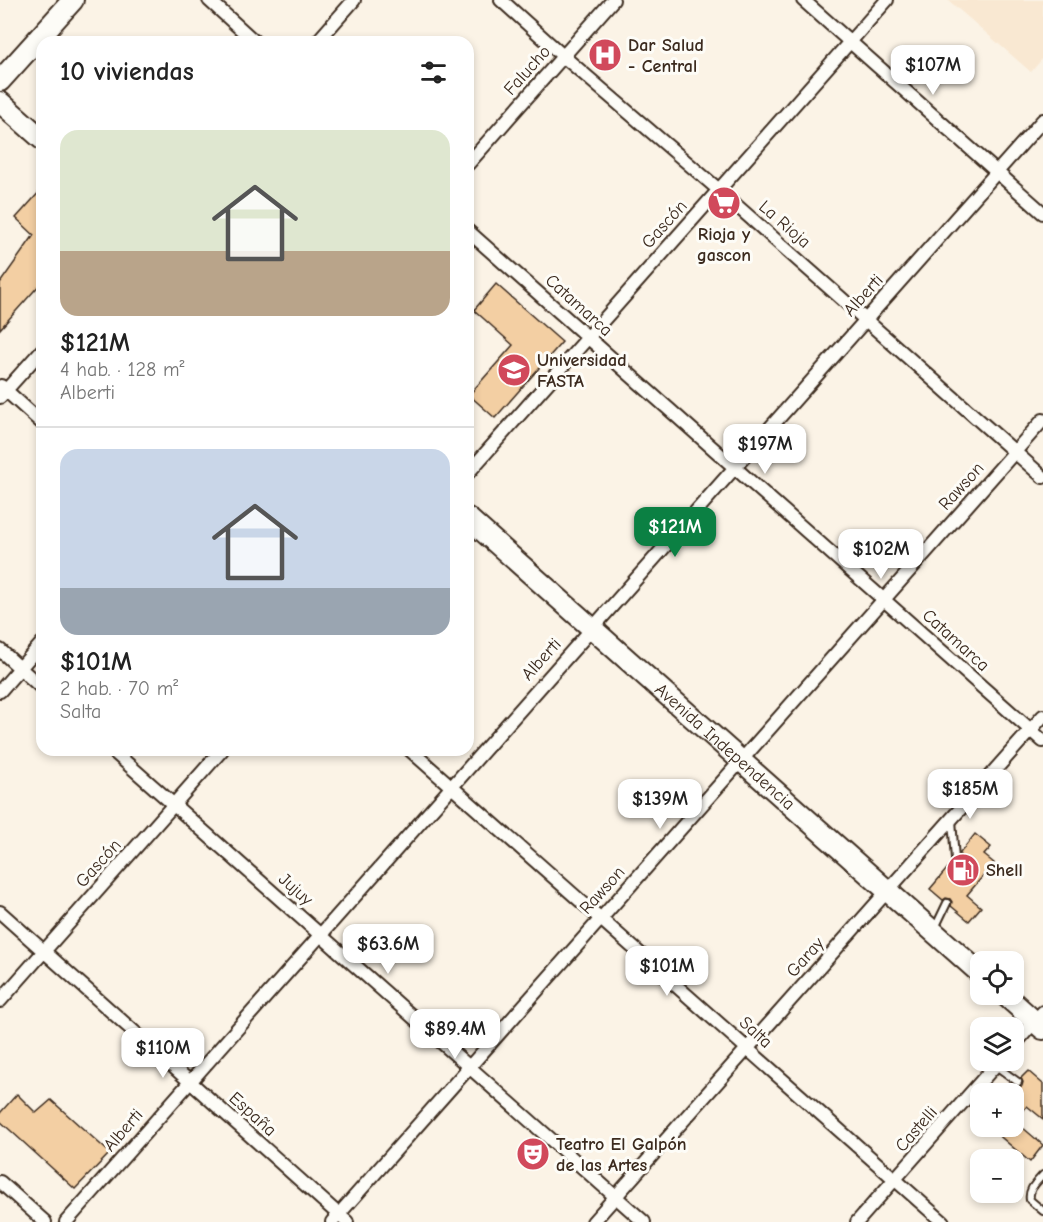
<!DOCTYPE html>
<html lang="es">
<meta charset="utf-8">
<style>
:root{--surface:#fff;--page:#f6f6f6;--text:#222;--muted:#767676;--line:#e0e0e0;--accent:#0b8043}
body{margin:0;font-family:"Comic Neue",sans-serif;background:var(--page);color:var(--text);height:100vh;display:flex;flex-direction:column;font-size:22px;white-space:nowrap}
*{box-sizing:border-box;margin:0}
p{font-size:20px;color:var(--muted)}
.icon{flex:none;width:33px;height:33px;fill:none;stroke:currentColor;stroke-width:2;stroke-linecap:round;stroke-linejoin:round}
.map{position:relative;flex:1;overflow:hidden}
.panel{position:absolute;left:36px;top:36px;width:438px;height:720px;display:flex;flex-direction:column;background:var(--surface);border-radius:18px;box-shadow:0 3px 9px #0003}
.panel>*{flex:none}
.buttons{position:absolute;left:970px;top:951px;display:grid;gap:12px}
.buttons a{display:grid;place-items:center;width:54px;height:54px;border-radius:12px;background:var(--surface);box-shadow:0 3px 9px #0003;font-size:30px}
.price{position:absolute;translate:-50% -51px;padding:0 14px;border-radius:12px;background:#fff;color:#222;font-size:20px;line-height:39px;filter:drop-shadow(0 2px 3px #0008)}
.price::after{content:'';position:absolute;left:50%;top:36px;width:18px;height:14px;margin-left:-9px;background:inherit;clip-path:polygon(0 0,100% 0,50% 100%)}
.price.current{background:var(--accent);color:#fff}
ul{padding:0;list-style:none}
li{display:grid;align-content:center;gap:12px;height:318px;padding:0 24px}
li+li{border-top:2px solid var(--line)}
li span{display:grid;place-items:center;height:186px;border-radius:18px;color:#555}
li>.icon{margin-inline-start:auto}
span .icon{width:108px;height:108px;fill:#fffc;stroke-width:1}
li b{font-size:26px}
h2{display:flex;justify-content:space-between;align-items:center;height:72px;padding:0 24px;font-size:26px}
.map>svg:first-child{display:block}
</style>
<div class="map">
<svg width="1043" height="1222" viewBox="0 0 1043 1222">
<rect width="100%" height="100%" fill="#fbf3e6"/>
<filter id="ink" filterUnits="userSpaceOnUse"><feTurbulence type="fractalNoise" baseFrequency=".0167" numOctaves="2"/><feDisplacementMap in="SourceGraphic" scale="12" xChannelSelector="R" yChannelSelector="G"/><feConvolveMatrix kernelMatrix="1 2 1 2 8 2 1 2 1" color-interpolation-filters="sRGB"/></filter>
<g filter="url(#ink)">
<path fill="#f9e8d2" d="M948,0H1043V58L1031,72Z"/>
<path fill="#f3cfa3" stroke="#3b2a1e" stroke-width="1.5" d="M42,189V282L0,329V283L34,235L16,218Z
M496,284L562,342L495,418L469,395L513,345L474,310Z
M975,834L991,847L984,855L994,863L967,895L981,907L969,921L951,906L952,902L950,899L946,898L943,900L930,889L952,863L956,864L959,862L960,853Z
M1028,1071L1043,1084V1119L1027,1106L1015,1121L1043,1145L1030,1162L988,1126H1014V1094L1010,1092L1015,1086L1018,1087L1022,1086L1023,1082L1021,1078Z
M17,1094L36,1113L51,1100L110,1153L75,1189L0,1121V1113Z"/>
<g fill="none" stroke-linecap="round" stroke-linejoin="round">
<g stroke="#3b2a1e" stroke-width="10">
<path id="lane" d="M952,820L955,859
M935,928L947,903
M996,1066L1018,1082
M1043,1175C1036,1183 1028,1189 1030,1200L1043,1211"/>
</g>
<g stroke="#3b2a1e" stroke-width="16">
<path id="street" d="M209,0L255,42
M501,0L563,56L719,190L1043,477
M803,0L1043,213
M317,42L354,0
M468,164L613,0
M468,231L1043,741
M1,386L42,423
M0,397L42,350
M468,473L887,0
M0,650L42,688
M0,691L42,643
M112,750L644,1222
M410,750L943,1222
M0,912L347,1222
M0,1001L222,750
M1014,1045L1043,1012
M0,1182L45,1222
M66,1222L1043,120
M332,1222L1043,420
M593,1222L1043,716
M857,1222L1000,1060"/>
</g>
<g stroke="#3b2a1e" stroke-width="24">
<g id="primary">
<path d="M0,81L73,0"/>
<path d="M0,102L42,139"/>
<path id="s1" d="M468,518L981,974"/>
<path d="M1004,994L1043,1029"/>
</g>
</g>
<use href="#lane" stroke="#fdfcf7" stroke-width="6"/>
<use href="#street" stroke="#fdfcf7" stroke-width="12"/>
<use href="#primary" stroke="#fdfcf7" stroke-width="20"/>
</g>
</g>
<defs>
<g id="hospital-disc" transform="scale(1.725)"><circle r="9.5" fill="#d1495b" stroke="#fdfcf7"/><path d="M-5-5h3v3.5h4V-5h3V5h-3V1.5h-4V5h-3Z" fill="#fff"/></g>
<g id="supermarket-disc" transform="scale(1.725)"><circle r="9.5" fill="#d1495b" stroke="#fdfcf7"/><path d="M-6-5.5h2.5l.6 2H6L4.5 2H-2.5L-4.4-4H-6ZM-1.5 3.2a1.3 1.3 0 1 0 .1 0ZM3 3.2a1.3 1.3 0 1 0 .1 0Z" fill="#fff"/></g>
<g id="university-disc" transform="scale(1.725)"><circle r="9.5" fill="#d1495b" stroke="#fdfcf7"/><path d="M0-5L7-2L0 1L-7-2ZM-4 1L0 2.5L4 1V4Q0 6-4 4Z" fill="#fff"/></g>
<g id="fuel-disc" transform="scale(1.725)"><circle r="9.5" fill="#d1495b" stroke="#fdfcf7"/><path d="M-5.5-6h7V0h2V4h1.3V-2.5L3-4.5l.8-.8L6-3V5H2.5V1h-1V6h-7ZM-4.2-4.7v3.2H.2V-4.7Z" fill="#fff"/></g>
<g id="theatre-disc" transform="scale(1.725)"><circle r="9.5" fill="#d1495b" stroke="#fdfcf7"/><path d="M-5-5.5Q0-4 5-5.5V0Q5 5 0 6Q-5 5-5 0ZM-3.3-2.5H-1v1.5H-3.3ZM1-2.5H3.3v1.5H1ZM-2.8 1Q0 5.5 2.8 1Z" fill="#fff"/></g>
</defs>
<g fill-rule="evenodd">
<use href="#hospital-disc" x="605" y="55"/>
<use href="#supermarket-disc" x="724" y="203"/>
<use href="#university-disc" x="514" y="370"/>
<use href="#fuel-disc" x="963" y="870"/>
<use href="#theatre-disc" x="533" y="1154"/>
</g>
<g text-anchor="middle" stroke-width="6" stroke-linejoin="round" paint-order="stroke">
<g font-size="18" font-weight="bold" fill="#3b2a1e" stroke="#fdfcf7" text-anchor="start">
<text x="628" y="51">Dar Salud<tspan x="628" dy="21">- Central</tspan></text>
<text x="724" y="240" text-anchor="middle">Rioja y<tspan x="724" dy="21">gascon</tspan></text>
<text x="537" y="366">Universidad<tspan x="537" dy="21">FASTA</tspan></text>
<text x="986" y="876">Shell</text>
<text x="556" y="1150">Teatro El Galpón<tspan x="556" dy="21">de las Artes</tspan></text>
</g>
<g font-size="18" fill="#3b2a1e" stroke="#fdfcf7">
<text transform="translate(527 70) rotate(-48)" y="6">Falucho</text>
<text transform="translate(664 224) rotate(-48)" y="6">Gascón</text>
<text transform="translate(785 224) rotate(41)" y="6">La Rioja</text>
<text transform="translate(863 295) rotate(-48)" y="6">Alberti</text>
<text transform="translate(579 305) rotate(42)" y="6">Catamarca</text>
<text transform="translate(961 486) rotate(-48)" y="6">Rawson</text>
<text transform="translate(956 640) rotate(42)" y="6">Catamarca</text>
<text transform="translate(541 659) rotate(-48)" y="6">Alberti</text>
<text dy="6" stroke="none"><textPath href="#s1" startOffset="344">Avenida Independencia</textPath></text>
<text transform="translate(98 863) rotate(-48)" y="6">Gascón</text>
<text transform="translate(296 889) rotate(42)" y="6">Jujuy</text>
<text transform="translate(602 890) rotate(-48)" y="6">Rawson</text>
<text transform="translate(805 957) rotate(-48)" y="6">Garay</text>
<text transform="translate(756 1032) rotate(42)" y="6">Salta</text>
<text transform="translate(253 1114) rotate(42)" y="6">España</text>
<text transform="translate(916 1129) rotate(-49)" y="6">Castelli</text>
<text transform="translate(123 1130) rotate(-49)" y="6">Alberti</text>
</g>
</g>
</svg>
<div class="buttons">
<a><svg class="icon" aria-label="locate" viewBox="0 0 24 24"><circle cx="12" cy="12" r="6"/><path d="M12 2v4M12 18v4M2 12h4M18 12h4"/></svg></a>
<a><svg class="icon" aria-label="layers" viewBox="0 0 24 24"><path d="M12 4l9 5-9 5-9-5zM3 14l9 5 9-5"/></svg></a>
<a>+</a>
<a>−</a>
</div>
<b class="price" style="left:933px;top:96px">$107M</b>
<b class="price" style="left:765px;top:475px">$197M</b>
<b class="price current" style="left:675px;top:558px">$121M</b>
<b class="price" style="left:881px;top:580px">$102M</b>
<b class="price" style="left:970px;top:820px">$185M</b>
<b class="price" style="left:660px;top:830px">$139M</b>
<b class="price" style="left:388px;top:975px">$63.6M</b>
<b class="price" style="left:667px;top:997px">$101M</b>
<b class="price" style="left:455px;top:1060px">$89.4M</b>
<b class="price" style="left:163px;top:1079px">$110M</b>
<section class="panel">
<h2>10 viviendas<svg class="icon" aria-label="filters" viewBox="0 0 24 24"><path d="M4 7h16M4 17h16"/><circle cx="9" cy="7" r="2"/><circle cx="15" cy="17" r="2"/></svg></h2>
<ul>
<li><span style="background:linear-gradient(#dfe7d0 65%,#b9a48a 0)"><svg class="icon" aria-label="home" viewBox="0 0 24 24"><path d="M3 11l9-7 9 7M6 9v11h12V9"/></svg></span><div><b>$121M</b><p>4 hab. · 128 m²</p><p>Alberti</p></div></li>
<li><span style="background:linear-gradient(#c9d6e8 75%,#9aa5b1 0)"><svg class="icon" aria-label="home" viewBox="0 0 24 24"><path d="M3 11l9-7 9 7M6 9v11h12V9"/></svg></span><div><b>$101M</b><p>2 hab. · 70 m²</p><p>Salta</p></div></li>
</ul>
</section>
</div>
